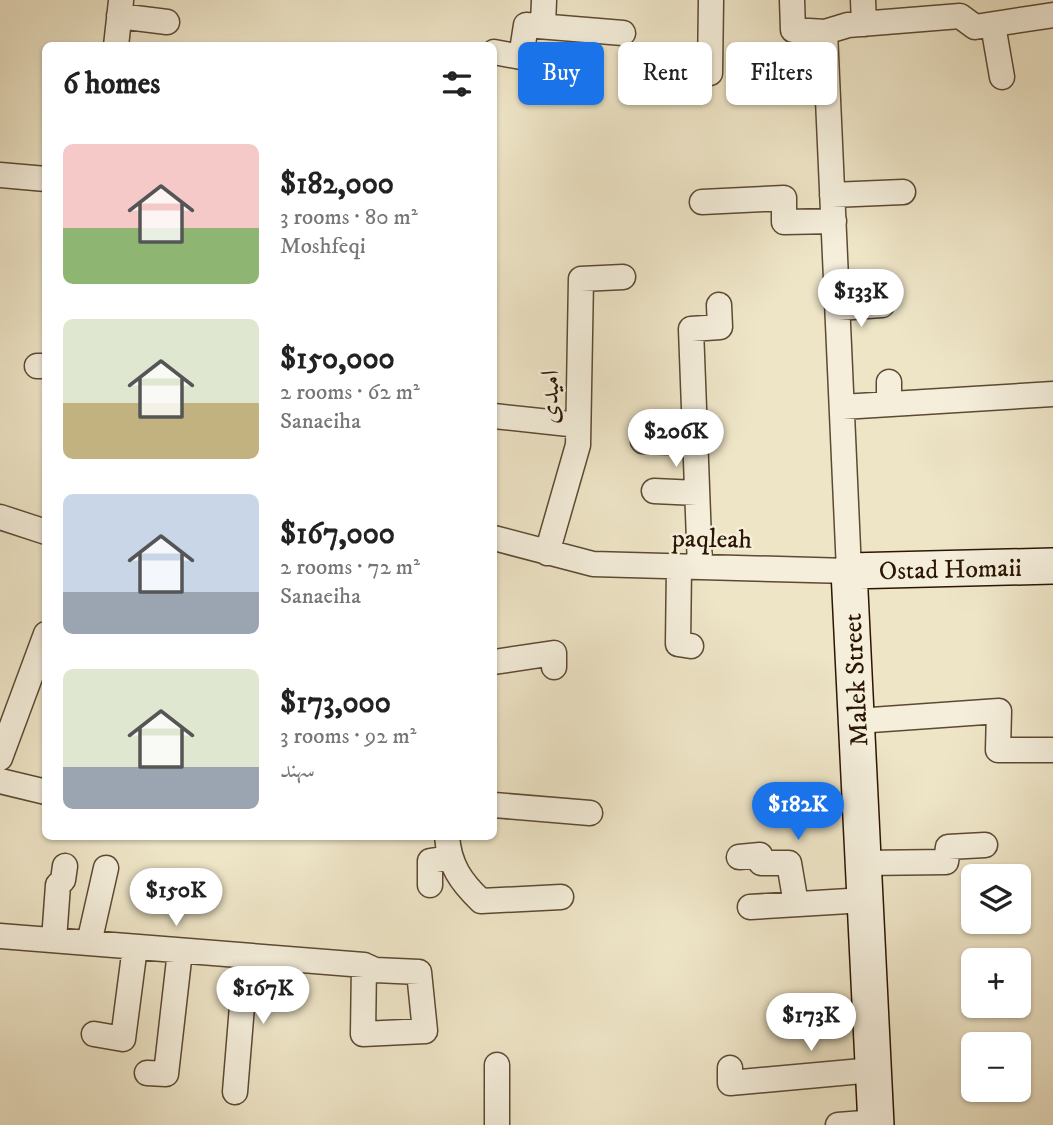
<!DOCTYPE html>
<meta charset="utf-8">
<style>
:root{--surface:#fff;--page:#f6f6f6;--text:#222;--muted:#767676;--accent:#1a73e8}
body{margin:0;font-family:"IM FELL DW Pica",Amiri,serif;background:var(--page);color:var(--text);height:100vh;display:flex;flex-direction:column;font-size:26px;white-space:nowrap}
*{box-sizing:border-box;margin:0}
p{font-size:23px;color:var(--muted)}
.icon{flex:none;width:38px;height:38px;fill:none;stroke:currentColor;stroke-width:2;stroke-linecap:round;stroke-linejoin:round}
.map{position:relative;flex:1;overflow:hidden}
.details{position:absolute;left:42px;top:42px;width:455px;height:798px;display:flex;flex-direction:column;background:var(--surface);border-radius:10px;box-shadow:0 2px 5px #0004}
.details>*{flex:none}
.guide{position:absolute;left:518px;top:42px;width:429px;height:63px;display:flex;gap:14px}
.fabs{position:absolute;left:961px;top:864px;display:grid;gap:14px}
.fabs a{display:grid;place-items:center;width:70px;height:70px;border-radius:10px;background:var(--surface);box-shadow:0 2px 5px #0004;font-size:35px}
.price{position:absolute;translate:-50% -60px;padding:0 16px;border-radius:24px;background:#fff;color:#222;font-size:23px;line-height:46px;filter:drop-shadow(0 2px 4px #0008)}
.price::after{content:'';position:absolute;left:50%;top:42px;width:21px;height:16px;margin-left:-10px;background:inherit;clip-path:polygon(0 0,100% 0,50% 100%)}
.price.on{background:var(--accent);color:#fff}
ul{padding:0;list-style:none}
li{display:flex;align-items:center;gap:21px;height:175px;padding:0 21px}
li span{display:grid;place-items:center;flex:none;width:196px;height:140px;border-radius:10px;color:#555}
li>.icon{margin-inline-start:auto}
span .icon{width:84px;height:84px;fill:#fffc;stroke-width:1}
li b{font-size:30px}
h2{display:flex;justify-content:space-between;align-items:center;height:84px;padding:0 21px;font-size:30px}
.chip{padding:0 24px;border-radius:10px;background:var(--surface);box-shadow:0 2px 5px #0004;font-size:24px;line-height:63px}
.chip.on{background:var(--accent);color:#fff}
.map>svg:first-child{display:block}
</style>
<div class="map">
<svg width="1053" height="1125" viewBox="0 0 1053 1125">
<rect width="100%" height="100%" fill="#eee5c7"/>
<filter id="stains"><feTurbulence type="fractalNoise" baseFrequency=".00286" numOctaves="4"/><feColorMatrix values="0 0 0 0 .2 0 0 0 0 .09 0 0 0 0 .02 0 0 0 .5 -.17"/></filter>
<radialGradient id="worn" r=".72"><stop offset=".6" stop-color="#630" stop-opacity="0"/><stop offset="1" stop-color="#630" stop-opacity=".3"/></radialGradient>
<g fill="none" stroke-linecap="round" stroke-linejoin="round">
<g stroke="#5c4a33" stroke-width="27">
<path id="street" d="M792,0L793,30L825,32L848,25L960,16L975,27L1053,15
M863,0L864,24
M119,16L167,22
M543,25L544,0
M993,25L1002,77
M116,46L121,1
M494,52L521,57L526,25L623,33
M710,73L711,0
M0,175L46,179
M832,195L903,192
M702,202L784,198V222L834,221
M838,308L882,305
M37,366H46
M889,382V404
M842,407L1053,394
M494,416L578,425
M643,441L696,443
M654,491L697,493
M0,517L46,532
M494,538L593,564L849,571L825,32
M547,553L578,445L581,279L623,277
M679,567L678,644L691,646
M700,567L691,329L720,327L719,305
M494,662L554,653V667
M857,721L999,711L998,750H1053
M0,758L46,634
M0,781L46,792
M494,805L590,813
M447,836C449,865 461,882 481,901L561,897
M739,857L760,855L761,863H789L796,904
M863,863L946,862L948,847L985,845
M430,885V861L449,858
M750,907L865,900
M0,936L364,965L375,970L419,972L425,1031L363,1034L364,965
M54,940L58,885L63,880L65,866
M89,943L106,868
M94,1034L123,1039L135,947
M497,1065V1125
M730,1068V1083L873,1070
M147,1073L166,1074L180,951
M235,1092L246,957
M838,1125L876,1122"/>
</g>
<g stroke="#2c1602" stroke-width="38">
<g id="secondary">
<path id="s1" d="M876,1125L849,571L1053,566"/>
</g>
</g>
<use href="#street" stroke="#f4eedb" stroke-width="24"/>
<use href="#secondary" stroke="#f4eedb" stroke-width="35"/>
</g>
<g text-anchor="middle" stroke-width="5" stroke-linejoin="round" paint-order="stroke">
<g font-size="26" fill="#2c1602" stroke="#f4eedb">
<text transform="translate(549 397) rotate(-89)" y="9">امیدی</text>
<text transform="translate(712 538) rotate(1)" y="9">paqleah</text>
<text dy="9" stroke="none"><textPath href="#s1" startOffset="656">Ostad Homaii</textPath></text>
<text transform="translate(855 680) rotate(-93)" y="9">Malek Street</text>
</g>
</g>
<rect width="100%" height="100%" filter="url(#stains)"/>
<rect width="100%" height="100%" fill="url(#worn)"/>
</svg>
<div class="fabs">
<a><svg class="icon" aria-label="layers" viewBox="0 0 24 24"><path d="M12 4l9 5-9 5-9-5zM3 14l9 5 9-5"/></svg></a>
<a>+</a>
<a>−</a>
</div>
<b class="price" style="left:861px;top:329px">$133K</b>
<b class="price" style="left:676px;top:469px">$206K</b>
<b class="price on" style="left:798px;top:842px">$182K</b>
<b class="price" style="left:176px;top:928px">$150K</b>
<b class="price" style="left:263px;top:1026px">$167K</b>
<b class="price" style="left:811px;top:1053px">$173K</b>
<div class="guide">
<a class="chip on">Buy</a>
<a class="chip">Rent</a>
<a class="chip">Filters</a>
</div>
<section class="details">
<h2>6 homes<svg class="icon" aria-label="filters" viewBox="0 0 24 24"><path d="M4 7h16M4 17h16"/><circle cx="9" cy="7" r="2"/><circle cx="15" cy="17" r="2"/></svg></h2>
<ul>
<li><span style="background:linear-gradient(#f6c9c9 60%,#8fb573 0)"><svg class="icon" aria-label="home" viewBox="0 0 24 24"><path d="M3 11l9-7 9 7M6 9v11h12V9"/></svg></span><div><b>$182,000</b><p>3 rooms · 80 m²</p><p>Moshfeqi</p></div></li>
<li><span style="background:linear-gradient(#dfe7d0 60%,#c2b280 0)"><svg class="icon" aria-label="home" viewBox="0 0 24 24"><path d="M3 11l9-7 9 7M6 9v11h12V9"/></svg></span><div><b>$150,000</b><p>2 rooms · 62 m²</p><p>Sanaeiha</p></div></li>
<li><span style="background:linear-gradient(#c9d6e8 70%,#9aa5b1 0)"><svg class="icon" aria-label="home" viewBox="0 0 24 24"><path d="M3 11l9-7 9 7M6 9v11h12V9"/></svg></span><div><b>$167,000</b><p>2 rooms · 72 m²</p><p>Sanaeiha</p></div></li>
<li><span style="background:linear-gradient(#dfe7d0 70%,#9aa5b1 0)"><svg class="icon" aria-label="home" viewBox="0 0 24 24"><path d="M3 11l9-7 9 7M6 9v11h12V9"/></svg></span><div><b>$173,000</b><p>3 rooms · 92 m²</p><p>سهند</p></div></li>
</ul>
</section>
</div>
